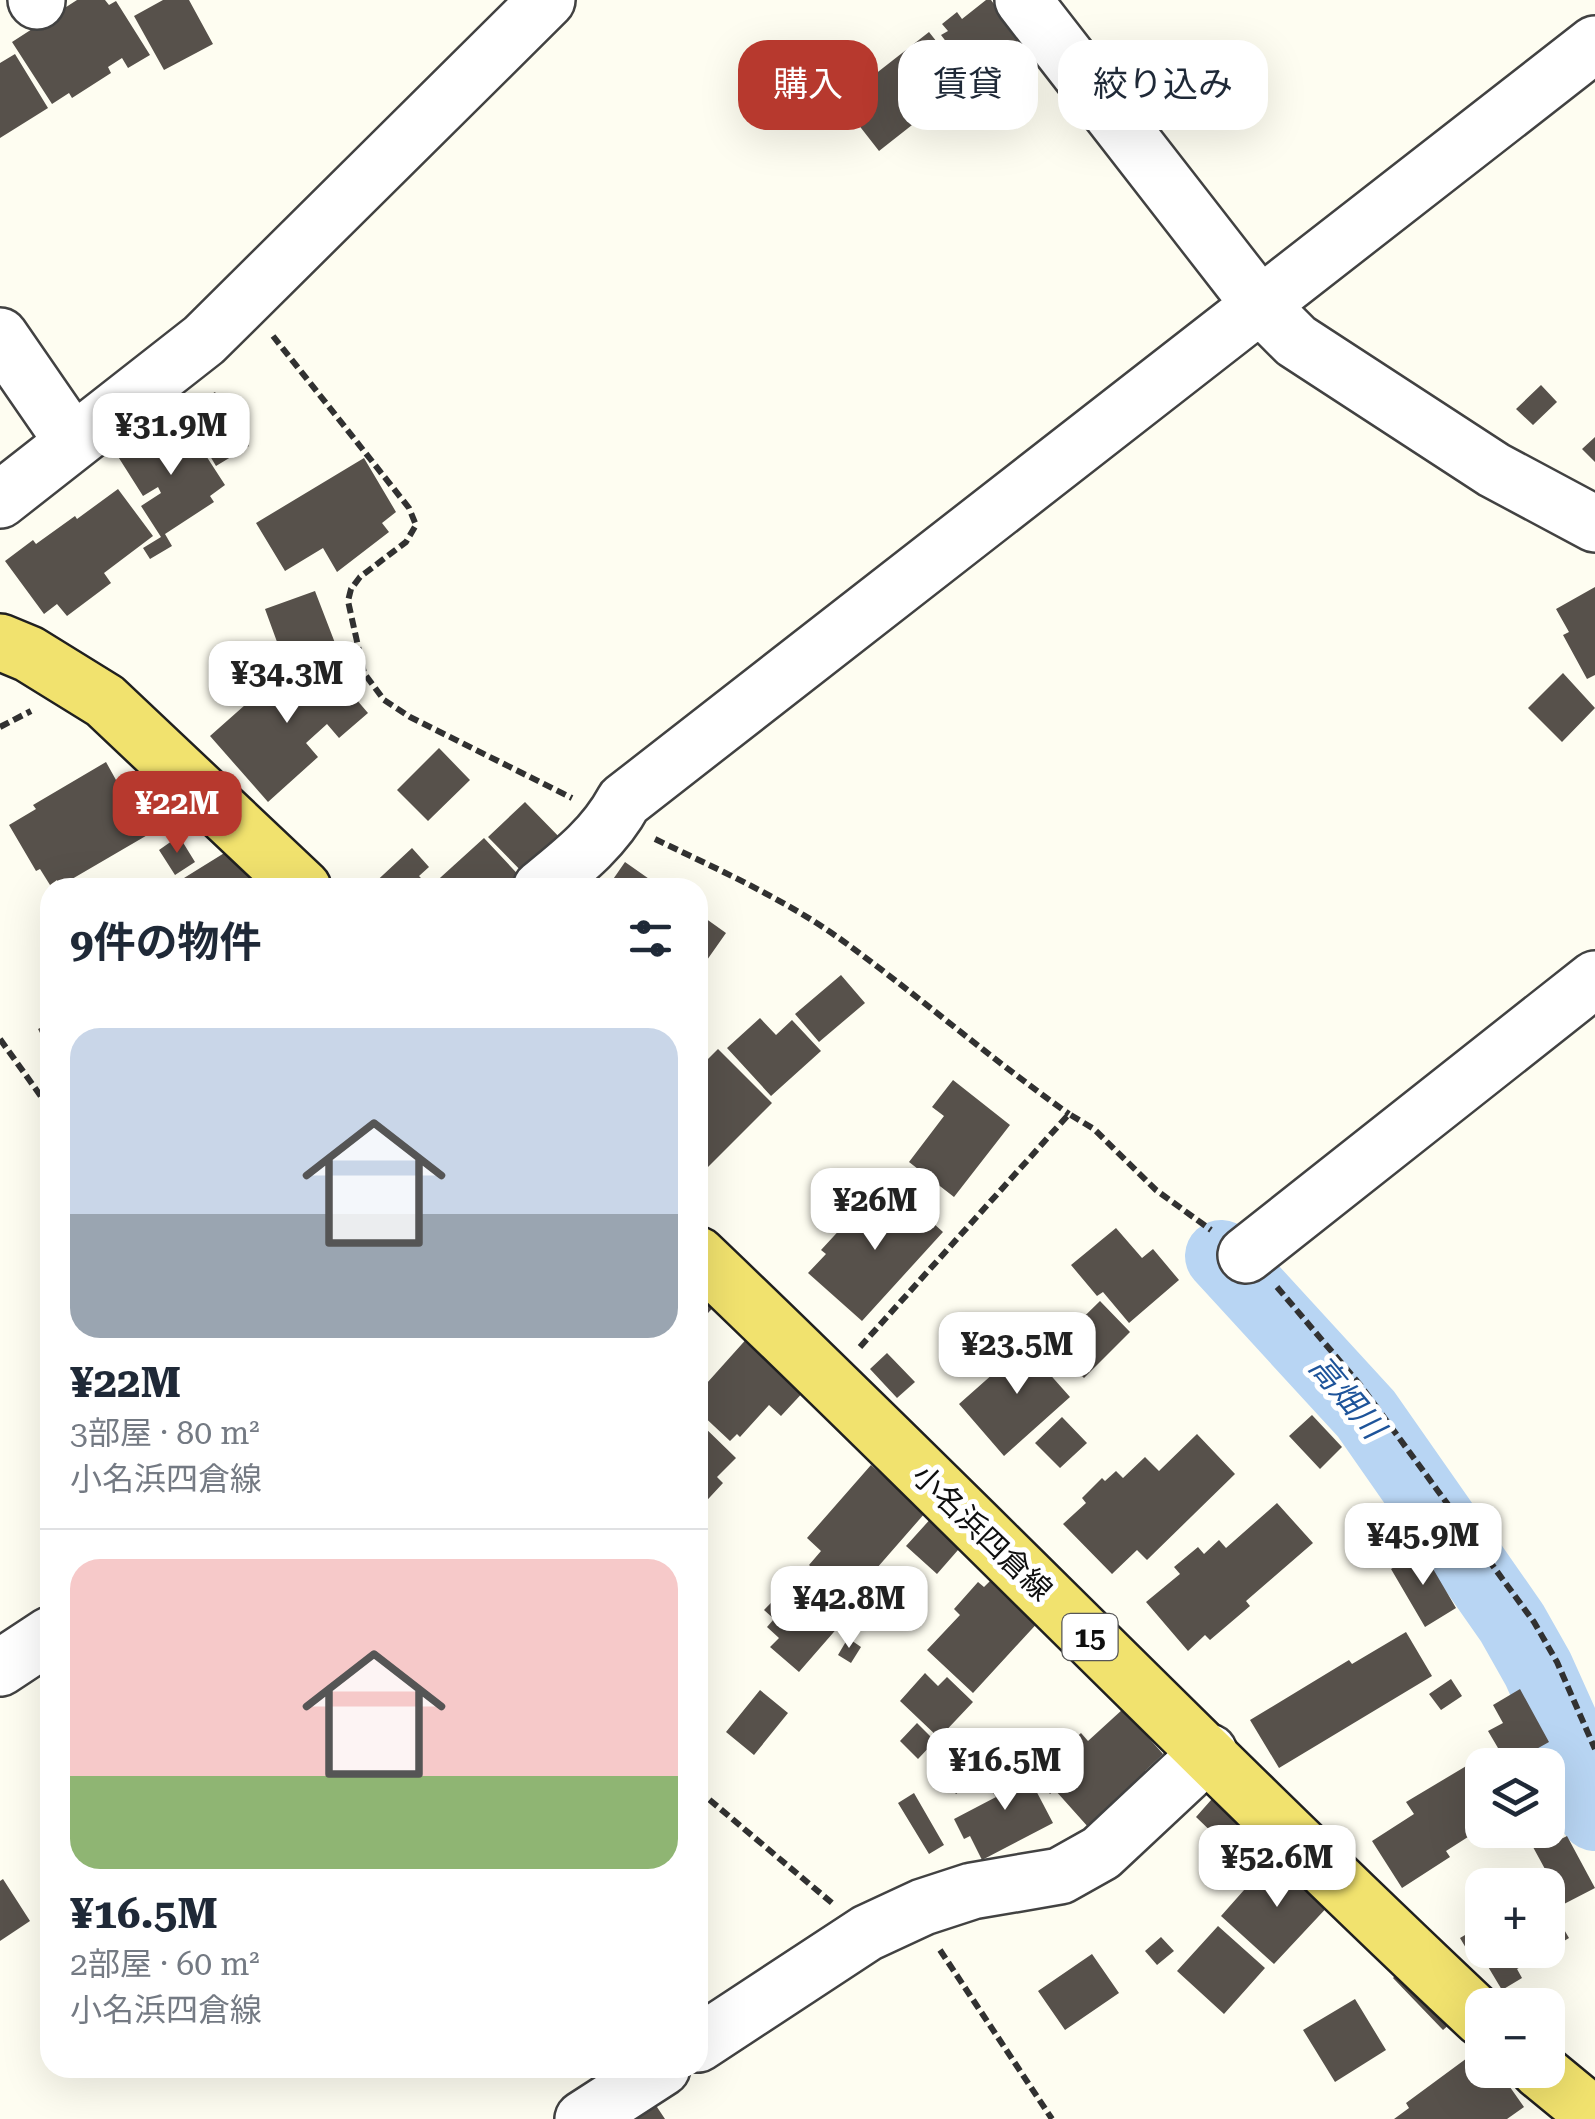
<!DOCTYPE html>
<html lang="ja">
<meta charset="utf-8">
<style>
:root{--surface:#fff;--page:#f2f2f3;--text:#1f2937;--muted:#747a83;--line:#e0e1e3;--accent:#b7392e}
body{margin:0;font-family:"Roboto Serif","Noto Sans JP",serif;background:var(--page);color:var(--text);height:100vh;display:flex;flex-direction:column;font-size:38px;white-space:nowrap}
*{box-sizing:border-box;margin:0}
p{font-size:32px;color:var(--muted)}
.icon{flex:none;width:55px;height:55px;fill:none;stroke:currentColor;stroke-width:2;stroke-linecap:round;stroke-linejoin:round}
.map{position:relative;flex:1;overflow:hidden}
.details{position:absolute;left:40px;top:878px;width:668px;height:1200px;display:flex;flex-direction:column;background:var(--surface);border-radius:30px;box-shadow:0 10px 40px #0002}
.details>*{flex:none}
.guide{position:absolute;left:738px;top:40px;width:708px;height:90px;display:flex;gap:20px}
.controls{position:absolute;left:1465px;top:1748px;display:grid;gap:20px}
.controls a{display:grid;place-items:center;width:100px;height:100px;border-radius:20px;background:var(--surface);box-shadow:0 10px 40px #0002;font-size:50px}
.price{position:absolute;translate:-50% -85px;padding:0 22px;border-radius:20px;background:#fff;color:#222;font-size:32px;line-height:65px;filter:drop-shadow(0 2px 5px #0008)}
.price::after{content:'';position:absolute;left:50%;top:60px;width:30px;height:22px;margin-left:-15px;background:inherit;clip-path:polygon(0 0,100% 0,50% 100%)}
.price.active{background:var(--accent);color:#fff}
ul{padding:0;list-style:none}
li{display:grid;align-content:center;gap:20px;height:530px;padding:0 30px}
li+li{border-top:2px solid var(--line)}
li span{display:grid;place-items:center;height:310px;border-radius:30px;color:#555}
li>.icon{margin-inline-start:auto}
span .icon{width:180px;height:180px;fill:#fffc;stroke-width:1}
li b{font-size:42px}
h2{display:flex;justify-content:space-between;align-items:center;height:120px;padding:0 30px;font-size:42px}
.tag{padding:0 35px;border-radius:30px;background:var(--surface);box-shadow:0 10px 40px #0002;font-size:35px;line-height:90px}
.tag.active{background:var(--accent);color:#fff}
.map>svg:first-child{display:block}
</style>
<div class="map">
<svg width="1595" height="2119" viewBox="0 0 1595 2119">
<rect width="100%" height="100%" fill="#fefdf1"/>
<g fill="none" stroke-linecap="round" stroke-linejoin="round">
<path stroke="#b8d5f3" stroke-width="72" d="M1221,1256L1366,1414L1512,1623L1538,1669L1573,1747L1595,1815"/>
</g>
<path fill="#57514b" d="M77,0H105L109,5L116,1L150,55L128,68L122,58L108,67L111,73L72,98L69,93L52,104L12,42Z
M163,0H189L213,44L164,70L134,16Z
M986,0H991L1021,40L973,77L941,35L948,31L942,24L957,12L962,19Z
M929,32L968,81L879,151L840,101L858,87L850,77L866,64L874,75Z
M15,54L48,108L0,138V63Z
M1541,385L1557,402L1533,425L1516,409Z
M215,392L249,446L216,466L183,411Z
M179,414L225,485L210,496L214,502L165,534L172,546L150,559L143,548L161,537L141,506L161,493L158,487L143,496L117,455Z
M1595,437V462L1582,449Z
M364,458L396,512L382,523L389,532L337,572L323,548L285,571L256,523Z
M118,489L153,536L104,573L111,583L67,616L57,604L44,614L5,561L33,540L36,544L75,516L77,519Z
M1595,587V675L1587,679L1563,635L1569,632L1556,609Z
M315,591L335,643L284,661L265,609Z
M325,663L368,713L339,738L327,724L306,743L318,757L268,802L210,736L288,667Z
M1563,673L1595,708L1562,742L1528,708Z
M439,748L470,780L428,821L397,790Z
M106,762L121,789L129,784L156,830L60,886L57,880L50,885L40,869L36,871L9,825L36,809L33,805Z
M525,802L568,846L531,881L488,837Z
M179,836L195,862L175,875L159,850Z
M484,838L527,884L523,888H369L412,848L429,867L419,876L430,887Z
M234,847L258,886L189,888L184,878Z
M625,862L662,888H607Z
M698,913L726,933L707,960L698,954Z
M841,975L865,1003L819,1042L795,1014Z
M760,1018L776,1035L792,1020L821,1051L771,1096L727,1048Z
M50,1023V1053L38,1029Z
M718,1049L772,1103L698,1177V1069Z
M953,1080L1010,1125L954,1197L909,1162L944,1116L932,1107Z
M891,1185L943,1232L862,1321L808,1273L826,1254L821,1250L845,1224L851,1230Z
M1116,1228L1142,1258L1153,1249L1179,1280L1129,1323L1103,1292L1097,1296L1071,1265Z
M698,1281L719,1301L698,1324Z
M1100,1301L1130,1332L1084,1378L1053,1347Z
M750,1335L807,1388L781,1416L769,1405L740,1437L737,1434L730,1441L698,1411V1393Z
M1037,1335L1059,1359L1046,1370L1070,1397L1004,1456L959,1404Z
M887,1353L915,1382L897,1398L870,1369Z
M1312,1415L1342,1447L1320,1469L1289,1436Z
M1062,1417L1087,1443L1060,1468L1035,1443Z
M698,1421L736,1458L717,1477L723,1483L698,1510Z
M1197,1434L1235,1474L1147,1560L1137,1550L1112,1574L1063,1524L1086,1503L1082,1498L1102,1478L1105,1481L1116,1471L1123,1478L1145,1457L1159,1471Z
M871,1465L925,1513L849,1600L809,1565L821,1551L807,1538Z
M1277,1503L1313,1543L1246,1601L1250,1606L1210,1640L1205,1635L1188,1651L1146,1602L1180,1574L1174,1567L1198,1547L1204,1554L1219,1540L1226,1548Z
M934,1515L965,1542L937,1574L906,1546Z
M1422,1550L1456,1608L1425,1627L1391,1569Z
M805,1568L853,1610L799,1672L770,1647L779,1638L767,1627L774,1619L764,1610Z
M995,1576L1042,1618L973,1693L927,1650L960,1615L954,1609L978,1582L984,1587Z
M1406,1632L1432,1676L1279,1768L1250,1720L1349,1660L1352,1664Z
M848,1638L861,1647L851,1663L838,1655Z
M925,1673L938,1686L947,1677L973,1702L939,1738L900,1701Z
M1451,1679L1462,1696L1441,1710L1429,1694Z
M1520,1689L1549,1742L1508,1765L1488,1731L1503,1723L1493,1705Z
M760,1690L788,1713L754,1755L726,1732Z
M1123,1709L1163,1754L1145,1771L1153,1779L1089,1828L1055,1790L1050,1794L1034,1775L1081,1733L1088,1741Z
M917,1723L935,1741L918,1759L900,1741Z
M981,1743L997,1764L956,1794L940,1772Z
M1478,1759L1482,1767V1828L1446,1851L1450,1857L1402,1888L1372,1841L1414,1814L1406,1802Z
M1013,1760L1031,1781L1053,1823L982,1860L970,1836L964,1839L954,1819L996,1797L985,1783Z
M1219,1791L1245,1817L1221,1841L1196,1817Z
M914,1793L944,1845L929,1854L898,1803Z
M1553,1823L1561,1839L1567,1836L1595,1888L1564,1904L1527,1836L1548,1830V1826Z
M1287,1857L1332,1902L1274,1964L1221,1916L1252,1881L1260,1888Z
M3,1879L30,1921L0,1941V1881Z
M1548,1902L1569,1938L1517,1969L1522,1978L1502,1990L1484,1960L1476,1965L1460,1938L1480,1926L1474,1916L1482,1911V1950H1548Z
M1218,1926L1265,1968L1224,2014L1177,1971Z
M1161,1937L1174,1951L1157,1965L1145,1951Z
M1092,1954L1119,1993L1065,2030L1038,1991Z
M1401,1970L1451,2023L1443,2030L1393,1978Z
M1355,1999L1386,2050L1335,2082L1303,2030Z
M1482,2047V2070H1498L1524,2107L1507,2119H1394L1409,2108L1406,2103Z
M649,2095L665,2119H626Z"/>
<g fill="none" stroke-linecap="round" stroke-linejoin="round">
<g stroke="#424242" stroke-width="60">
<path id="minor" d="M36,0L37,1
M1023,0L1260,305L1296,341L1494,470L1595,524
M0,336L73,442
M0,500L204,340L547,0
M541,888C573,862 604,838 624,801L1595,44
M1246,1255L1595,979
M0,1668L50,1635
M698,2044L867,1933L923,1907L972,1891L1060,1876L1101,1853L1209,1752
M583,2119L662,2068"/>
</g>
<g stroke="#202020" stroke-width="60">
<path id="major" d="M0,642L29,654L105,701L303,888
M698,1255C962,1507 1216,1769 1482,2019
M1539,2070L1595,2116"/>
</g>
<path stroke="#313131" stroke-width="6" stroke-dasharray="10 5" stroke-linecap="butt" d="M273,336L409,508L416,525L406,542L360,577L351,589L348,601L364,673L384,700L410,717L572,798
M0,727L31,711
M655,839C719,870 785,899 843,941C920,997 991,1059 1069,1114
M0,1039L50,1109
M1277,1287L1361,1386L1534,1622L1557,1662L1595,1749
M860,1347L1069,1114L1094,1129L1156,1190L1211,1230
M698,1790L832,1903
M940,1950L1052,2119"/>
<use href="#minor" stroke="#fff" stroke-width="55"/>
<use href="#major" stroke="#f1e26e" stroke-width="55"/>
</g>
<g text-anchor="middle" stroke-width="10" stroke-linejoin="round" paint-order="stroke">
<rect fill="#fff" stroke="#575757" stroke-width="2.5" x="1062.5" y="1614" width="55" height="46" rx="8"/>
<g font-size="28" font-weight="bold" fill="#0f0f0f">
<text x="1090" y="1647">15</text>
</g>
<g font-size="30" fill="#0f0f0f" stroke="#fff">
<text transform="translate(982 1533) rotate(44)" y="10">小名浜四倉線</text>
</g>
<g font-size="32" font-style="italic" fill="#1e549a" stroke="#fff">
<text transform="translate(1347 1397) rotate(50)" y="11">高畑川</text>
</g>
</g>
</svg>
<div class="controls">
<a><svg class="icon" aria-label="layers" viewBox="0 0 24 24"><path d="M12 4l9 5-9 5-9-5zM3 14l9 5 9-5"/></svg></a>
<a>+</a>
<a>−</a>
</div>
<b class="price" style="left:171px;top:478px">¥31.9M</b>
<b class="price" style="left:287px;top:726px">¥34.3M</b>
<b class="price active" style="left:177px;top:856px">¥22M</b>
<b class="price" style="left:875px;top:1253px">¥26M</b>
<b class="price" style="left:1017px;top:1397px">¥23.5M</b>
<b class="price" style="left:1423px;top:1588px">¥45.9M</b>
<b class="price" style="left:849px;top:1651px">¥42.8M</b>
<b class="price" style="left:1005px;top:1813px">¥16.5M</b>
<b class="price" style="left:1277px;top:1910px">¥52.6M</b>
<div class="guide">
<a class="tag active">購入</a>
<a class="tag">賃貸</a>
<a class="tag">絞り込み</a>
</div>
<section class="details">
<h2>9件の物件<svg class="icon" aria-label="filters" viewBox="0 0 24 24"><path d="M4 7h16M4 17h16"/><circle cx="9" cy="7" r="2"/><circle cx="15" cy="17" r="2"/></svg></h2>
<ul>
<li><span style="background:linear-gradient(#c9d6e8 60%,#9aa5b1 0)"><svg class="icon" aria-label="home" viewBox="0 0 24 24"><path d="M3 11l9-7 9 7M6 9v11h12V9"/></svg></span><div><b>¥22M</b><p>3部屋 · 80 m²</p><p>小名浜四倉線</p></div></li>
<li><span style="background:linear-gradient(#f6c9c9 70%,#8fb573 0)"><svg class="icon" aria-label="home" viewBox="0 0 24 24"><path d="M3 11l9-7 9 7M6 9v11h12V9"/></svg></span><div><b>¥16.5M</b><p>2部屋 · 60 m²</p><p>小名浜四倉線</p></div></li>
</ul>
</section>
</div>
